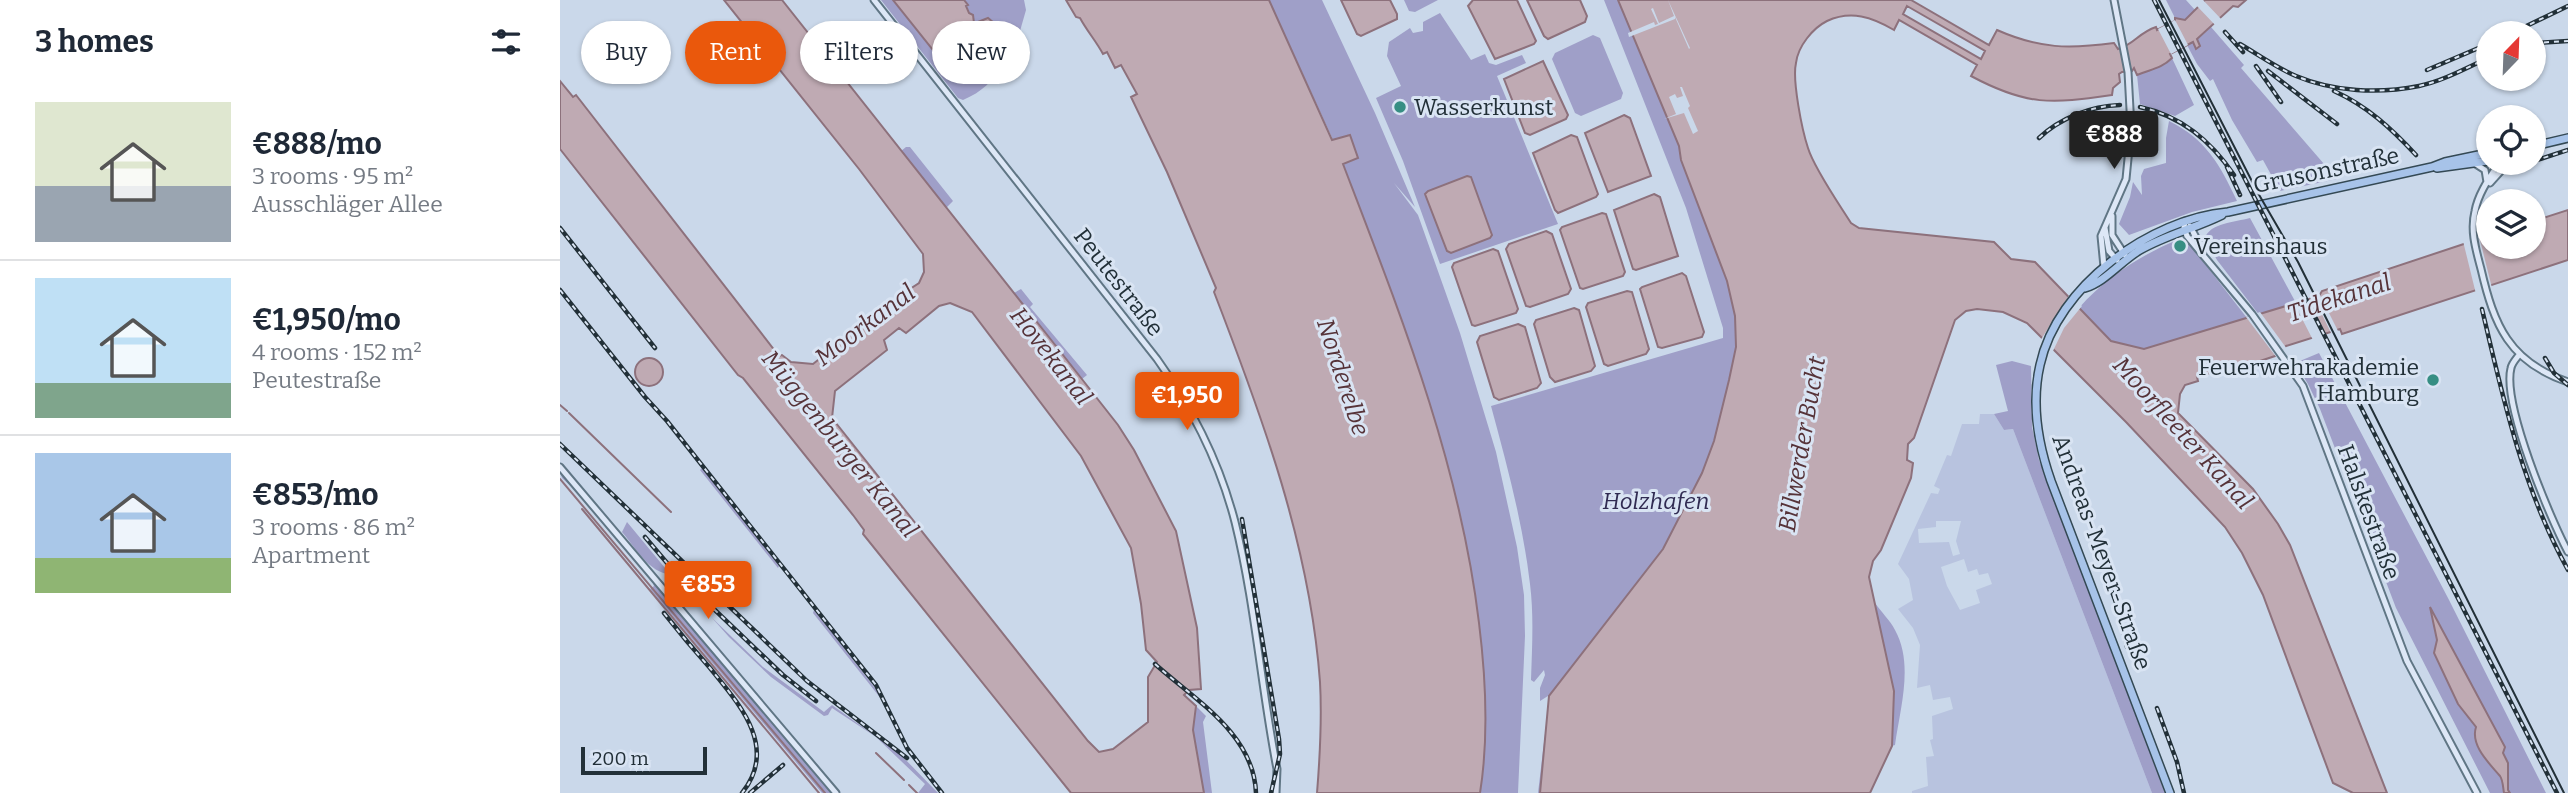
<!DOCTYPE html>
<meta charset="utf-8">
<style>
:root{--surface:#fff;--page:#f6f6f7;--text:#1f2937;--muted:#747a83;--line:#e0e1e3;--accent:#ea580c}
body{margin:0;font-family:Bitter,serif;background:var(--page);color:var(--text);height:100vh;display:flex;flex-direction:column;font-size:26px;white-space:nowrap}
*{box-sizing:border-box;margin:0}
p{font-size:23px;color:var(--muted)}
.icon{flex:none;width:38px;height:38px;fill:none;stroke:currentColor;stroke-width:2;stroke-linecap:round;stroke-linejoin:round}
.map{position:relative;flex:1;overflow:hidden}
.panel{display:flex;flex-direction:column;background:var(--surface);width:560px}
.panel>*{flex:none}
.banner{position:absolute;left:21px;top:21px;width:665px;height:63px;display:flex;gap:14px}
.needle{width:46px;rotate:23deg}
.fabs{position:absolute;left:1916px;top:21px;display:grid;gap:14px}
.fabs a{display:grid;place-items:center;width:70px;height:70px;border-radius:50%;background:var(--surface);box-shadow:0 2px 5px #0004;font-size:35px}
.scale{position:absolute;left:21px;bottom:18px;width:126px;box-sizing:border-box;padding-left:7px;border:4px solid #223038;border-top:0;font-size:19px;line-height:24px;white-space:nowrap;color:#223038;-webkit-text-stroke:5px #d9e4f3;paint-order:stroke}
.price{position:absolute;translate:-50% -60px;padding:0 16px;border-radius:7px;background:var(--accent);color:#fff;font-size:23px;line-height:46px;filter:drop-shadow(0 2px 4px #0008)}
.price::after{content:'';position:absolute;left:50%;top:42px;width:21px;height:16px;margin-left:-10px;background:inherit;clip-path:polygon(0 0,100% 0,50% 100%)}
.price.on{background:#222;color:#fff}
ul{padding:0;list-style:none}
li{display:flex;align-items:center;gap:21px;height:175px;padding:0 35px}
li+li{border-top:2px solid var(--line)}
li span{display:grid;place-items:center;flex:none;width:196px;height:140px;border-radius:0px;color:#555}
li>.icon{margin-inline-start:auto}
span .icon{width:84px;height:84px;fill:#fffc;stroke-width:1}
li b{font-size:30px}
h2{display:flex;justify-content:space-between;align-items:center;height:84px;padding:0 35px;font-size:30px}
.pill{padding:0 24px;border-radius:32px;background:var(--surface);box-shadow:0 2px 5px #0004;font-size:24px;line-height:63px}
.pill.on{background:var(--accent);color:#fff}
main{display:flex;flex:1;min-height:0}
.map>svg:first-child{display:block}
</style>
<main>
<section class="panel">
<h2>3 homes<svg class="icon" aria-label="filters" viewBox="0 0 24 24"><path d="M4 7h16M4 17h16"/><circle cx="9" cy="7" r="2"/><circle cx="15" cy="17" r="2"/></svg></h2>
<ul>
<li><span style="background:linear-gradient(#dfe7d0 60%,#9aa5b1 0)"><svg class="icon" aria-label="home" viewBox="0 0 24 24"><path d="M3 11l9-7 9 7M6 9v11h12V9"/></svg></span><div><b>€888/mo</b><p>3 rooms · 95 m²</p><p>Ausschläger Allee</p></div></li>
<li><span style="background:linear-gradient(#bfe0f5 75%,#7fa58c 0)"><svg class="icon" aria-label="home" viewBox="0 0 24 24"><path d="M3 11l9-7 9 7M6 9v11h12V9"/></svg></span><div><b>€1,950/mo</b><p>4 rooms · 152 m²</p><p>Peutestraße</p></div></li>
<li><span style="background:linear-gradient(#a9c7e8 75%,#8fb573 0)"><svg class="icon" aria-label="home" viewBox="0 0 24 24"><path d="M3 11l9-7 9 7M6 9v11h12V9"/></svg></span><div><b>€853/mo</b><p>3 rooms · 86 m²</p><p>Apartment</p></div></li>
</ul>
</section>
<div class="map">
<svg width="2008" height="793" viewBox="0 0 2008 793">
<rect width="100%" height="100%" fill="#cad8ea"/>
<path fill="#b8c3df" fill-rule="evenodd" d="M1420,414H1434L1444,430L1453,429L1592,793H1352V791L1368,786L1366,757L1374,756L1370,740L1373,739L1372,716L1393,709L1390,697L1373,700L1370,685L1357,688L1360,645L1353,628L1338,609L1353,600L1349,579L1338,564L1371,493L1378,494L1380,489L1374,486L1387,455L1391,456L1402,424H1419ZM1376,521H1401L1396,541L1400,554L1393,556L1389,542L1359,543L1358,529L1376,527ZM1404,559L1408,572L1417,569L1419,575L1428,573L1432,584L1416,590L1420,603L1400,610L1387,586L1381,567Z"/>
<path fill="#9f9fc8" d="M321,0H333L389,70L394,71L399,78L414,76L426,63C425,53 407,4 404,0H464L466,10L460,31L457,32L448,52L444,50L439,61L443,64C433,81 422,92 403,100L398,98Z
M709,0H762L815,113L855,207L834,183L858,215L900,333L936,452L957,547L964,595L965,636L958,793H920C929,738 926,679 919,624C900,464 840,313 783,163L798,157L790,135L773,140Z
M844,0H878L855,12L849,11Z
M1044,0H1058L1119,146L1121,160L1167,281L1175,316L1207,793H978L989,700L988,696L980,701V688L985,675L984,670L974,682L971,680C972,648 974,616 970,584C963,524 947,465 931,406L1163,338V328L1126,208Z
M1606,0H1626L1635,10L1625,20L1615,18Z
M880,13L911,60L925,54L929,63L936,65L962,55L966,63L937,76L998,224L880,264L843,161L816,98L841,86L827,56L829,42L850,28L853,33L863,31V22Z
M1651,27L1684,65L1681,68L1777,179L1720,191L1703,160L1697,162L1672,120L1653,79L1650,81L1637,64L1627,45L1637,40Z
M1033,35L1040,38L1063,93L1061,99L1021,116L1015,113L992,59L995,53Z
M1612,58L1634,105L1615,116L1580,104L1577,75C1591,69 1601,69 1612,58Z
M1609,121C1646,139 1660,165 1677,201L1632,212L1569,235L1559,224L1570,197L1573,182L1582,195L1581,176L1584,169L1606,163V138Z
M346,147H350L393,201L386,208L341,151Z
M1690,218L1736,303L1700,316L1657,260L1645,238C1650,223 1675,222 1690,218Z
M1619,239L1628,242L1687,318L1584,349L1551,341L1519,308C1546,277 1581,255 1619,239Z
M461,289L473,304L470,307L527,375L522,379L454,293Z
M1759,353L1888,598L1986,793H1930L1836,608L1760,409L1748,384L1735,363Z
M1452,361L1471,366L1472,427L1479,460L1605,793H1592L1453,429L1444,430L1434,414L1448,411L1436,365Z
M142,468L219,566L218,568L140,470Z
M0,471L6,477L273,793H262L90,589L94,586L92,581L20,495L2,478Z
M67,522L110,574C90,574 74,546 62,532Z
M121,583L114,589L113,587L114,584L121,583L148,614L203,667L264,712L272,705L340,754L378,793H358L365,784L316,737L272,708L268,715L264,716L211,677L169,637Z
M1315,603C1321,612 1330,620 1335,630C1354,664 1340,709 1335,745L1332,746L1334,691Z
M254,610L315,688L322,700L253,613Z
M636,706L646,716L643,722L652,793H644L633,730Z"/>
<path fill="#bfaab3" stroke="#8d717c" stroke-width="2" fill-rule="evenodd" d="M164,0H222L492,341L558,425L574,450L616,531L637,628L641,689L629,690L624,695L636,706L633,730L644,793H511L303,534L304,530L293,515L183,378L178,375L0,149V81L13,97L16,95L219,356L222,355L231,362L253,364L306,322L312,326L327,314L324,306L359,283L364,272L363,254L299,169ZM390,303L412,312L521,456L571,548L581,604L586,650L597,662L588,677V722L553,749L539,752L528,741L272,418L275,391L327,350L324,340L339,328L346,333L379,306Z
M333,0H404L408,5L406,6L409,13L413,15L415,31L419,29L418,22L428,18L434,23L428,39L421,30L416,33C426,53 436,75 400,80L394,71L389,70Z
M506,0H709L772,140L790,135L798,158L783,164C840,313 900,463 919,623C926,679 929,737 920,793H757C760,756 762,718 760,682C750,546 703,419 654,292L656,288L607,172L571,97L577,94L561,65L555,68L547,52L543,54C536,41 527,31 520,18L516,17Z
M781,0H830L837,14V19L801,36L797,34Z
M913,0H957L976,41L974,44L935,59L908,6Z
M967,0H1020L1027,16L1025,22L988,39L984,36Z
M1058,0H1351L1429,45L1437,30C1480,49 1509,49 1554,43L1558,49C1575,44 1578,33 1596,27L1597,30L1615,21V18L1625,20L1645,0H1686L1678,7L1673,6L1637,39L1640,46L1636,49L1633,42L1610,54L1612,58C1601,69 1591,69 1577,75L1574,68L1572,71L1562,72L1559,74L1560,82L1553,88L1552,95C1491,104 1467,106 1411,76L1417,65L1339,20L1334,30C1312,17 1291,10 1267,21C1253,28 1238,46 1236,63C1232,80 1242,130 1248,148C1254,168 1279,204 1291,223L1299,228L1434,242L1451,259L1475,262L1551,341L1584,349L1759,296L1762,291L1928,236V247H1974V221L2008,210V260L1782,334L1780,329L1726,346L1715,356L1679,368L1677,365L1637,377L1638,381L1625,385L1620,394L1618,413L1693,489L1718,524L1730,545L1827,793H1793L1773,783L1703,595L1682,553L1665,527L1566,422L1467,323L1443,312L1417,309L1406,311L1395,320L1354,438L1348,444L1347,460L1353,463L1351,478L1321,550L1313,561L1309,577L1334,691L1332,746L1310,793H980L989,696L1103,549L1142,473L1154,441L1169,380L1176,347L1175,316L1167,281L1121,160L1119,146ZM1347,6L1425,51L1421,59L1343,14Z
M983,61L1008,115L1006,119L970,135L965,133L944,79Z
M1064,115L1070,118L1091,176L1048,192L1025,133Z
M1011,135L1017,137L1038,194L1036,197L998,213L995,210L973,153Z
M907,176L911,177L932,235L930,238L891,253L887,251L865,194L868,191Z
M1094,194L1100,197L1118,256L1076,270L1073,269L1054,210Z
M1042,213L1046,214L1065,272L1063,276L1023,289L1020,288L1000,230L1002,227Z
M986,231L992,234L1011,289L1008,294L970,307L966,306L946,249L949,244Z
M933,249L938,251L958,309L956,313L915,326L912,325L892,267L894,263Z
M1122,273L1126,276L1144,332L1142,337L1102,348L1098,347L1080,289L1082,287Z
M1067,291L1072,292L1089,349L1086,354L1048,366L1044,364L1026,307L1028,303Z
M1014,308L1019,310L1035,366L1031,371L995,382L990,377L974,324L976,320Z
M958,324L965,327L981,383L977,388L939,400L934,397L917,342L920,336Z
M75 372a14 14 0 1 1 28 0a14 14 0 1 1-28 0Z
M1870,607L1945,747L1943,753L1948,763V790L1950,793H1944C1943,788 1943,780 1940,776C1930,764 1910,746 1916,727L1898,704L1874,653L1877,640Z"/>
<path fill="#cad8ea" d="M1108,0L1130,48L1129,49L1115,17V19L1069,37L1068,33L1094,22L1095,25L1098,24L1091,9L1093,8L1099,23L1114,16Z
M1641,0H1643L1662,20L1656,26L1636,5Z
M1615,20L1628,45L1611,54L1598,29Z
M1120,87H1122L1130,106L1128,108L1138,131L1133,134L1124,113L1104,119L1116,114L1109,97L1115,94L1117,98L1123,96Z
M1919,236L1932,288L1916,294L1903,241Z
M1759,293L1779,333L1772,335L1753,296Z
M1510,294L1522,306L1504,328L1492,353L1480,341Z
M1746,297L1767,337L1754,342L1734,303Z
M1700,312L1727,349L1723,350L1717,358L1686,317Z"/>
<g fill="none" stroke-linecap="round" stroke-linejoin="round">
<path stroke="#8d717c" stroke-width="2" d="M0,405L7,411
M9,413L111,512
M0,479L265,793
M22,509L259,793
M316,753L344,780
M349,785L357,793"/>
<g stroke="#607685" stroke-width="9">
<path id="minor" d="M314,0L597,359C632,408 660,464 675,522C695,603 701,687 717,769L716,793
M1914,163L1925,170L1927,182
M1939,163C1930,177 1918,194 1915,211C1910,231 1916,250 1921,269C1934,325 1949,362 2008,382
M1930,183L1948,163
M1552,216V235L1565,255
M1625,221L1624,228L1627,236L1692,314L1743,386L1847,661L1917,793
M1630,226L1643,251
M1545,228L1549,251L1557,260
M1544,267L1541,236L1566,179L1571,128L1568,72L1554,0
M1959,355C1956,359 1952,363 1951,368C1942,404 1990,518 2008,552
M0,467L276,793"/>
</g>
<g stroke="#344954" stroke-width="10">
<path id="major" d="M1974,146L2008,138
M1877,168L1928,161
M1525,288C1545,282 1561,261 1580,250C1606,235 1636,228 1662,215
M1610,793L1491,481C1478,444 1471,404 1480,365C1497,286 1590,219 1668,212L1872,167L1885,162L1928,153"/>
</g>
<use href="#minor" stroke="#dde7f6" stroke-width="5"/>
<use href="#major" stroke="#a7c3e9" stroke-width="7"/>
<path stroke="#223038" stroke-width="2" d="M1599,0L1698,193L1738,262L2004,793"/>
<g stroke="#223038" stroke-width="4.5">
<path id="rail" d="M1594,0L1997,793
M1665,32L1683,52
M1952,33L2008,6
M1974,43L2008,41
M1680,44C1699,55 1717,68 1736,76C1774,92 1819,94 1859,86C1883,81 1906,68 1928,58
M1696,66L1721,102
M1867,70L1928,44
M1708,71L1777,124
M1774,91C1807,106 1831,128 1856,155
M1580,107C1621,116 1650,140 1674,175
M1479,138C1500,118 1531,106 1560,105
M1974,161L2008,150
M1667,167L1680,195
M0,228L95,348
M0,290L85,397L107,421L316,685L347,748L382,793
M1922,309C1943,399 1963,489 2008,570
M1985,358L1994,373L2008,385
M0,444L247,681L347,758
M682,519L719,739L720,754L711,793
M85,537L113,570L223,675L256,701
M1547,578L1558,608L1567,647
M104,613C119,632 134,650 150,668C179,704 219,747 182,793
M595,664C635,700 694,734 696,793
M1597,708L1617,762L1624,793
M190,793L223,765"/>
</g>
<use href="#rail" stroke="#d9e4f3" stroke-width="2" stroke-dasharray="5" stroke-linecap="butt"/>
</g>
<g fill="#368e83" stroke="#d9e4f3" stroke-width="2.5">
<circle cx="840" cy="107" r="7"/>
<circle cx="1620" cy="246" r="7"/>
<circle cx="1873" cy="380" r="7"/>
</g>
<g text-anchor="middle" stroke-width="6" stroke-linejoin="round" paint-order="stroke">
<g font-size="23" fill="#223038" stroke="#d9e4f3" text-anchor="start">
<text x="854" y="115">Wasserkunst</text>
<text x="1634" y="254">Vereinshaus</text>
<text x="1859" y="375" text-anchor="end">Feuerwehrakademie<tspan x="1859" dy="26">Hamburg</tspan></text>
</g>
<g font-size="23" fill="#223038" stroke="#d9e4f3">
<text transform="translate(1766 170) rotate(-12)" y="8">Grusonstraße</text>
<text transform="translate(559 282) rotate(52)" y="8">Peutestraße</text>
<text transform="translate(1809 512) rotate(70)" y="8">Halskestraße</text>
<text transform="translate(1542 552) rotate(70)" y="8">Andreas-Meyer-Straße</text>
</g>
<g font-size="23" font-style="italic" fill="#302b52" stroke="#d9e4f3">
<text x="1096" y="509">Holzhafen</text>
</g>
<g font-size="24" font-style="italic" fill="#563339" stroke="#d9e4f3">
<text transform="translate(1779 298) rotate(-18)" y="8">Tidekanal</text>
<text transform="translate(305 325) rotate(-37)" y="8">Moorkanal</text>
<text transform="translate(491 356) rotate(52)" y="8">Hovekanal</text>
<text transform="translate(783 377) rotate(72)" y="8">Norderelbe</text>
<text transform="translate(1623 433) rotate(48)" y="8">Moorfleeter Kanal</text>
<text transform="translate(280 444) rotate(51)" y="8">Müggenburger Kanal</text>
<text transform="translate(1242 444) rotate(-80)" y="8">Billwerder Bucht</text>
</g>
</g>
</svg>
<div class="fabs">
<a><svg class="needle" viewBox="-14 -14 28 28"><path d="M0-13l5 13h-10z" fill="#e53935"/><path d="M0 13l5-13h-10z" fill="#747a83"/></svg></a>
<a><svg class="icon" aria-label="locate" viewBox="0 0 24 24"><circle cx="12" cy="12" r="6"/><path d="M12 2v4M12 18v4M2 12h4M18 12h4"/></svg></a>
<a><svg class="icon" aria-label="layers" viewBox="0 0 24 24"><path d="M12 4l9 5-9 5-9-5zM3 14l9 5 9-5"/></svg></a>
</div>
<div class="scale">200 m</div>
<b class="price on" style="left:1554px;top:171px">€888</b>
<b class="price" style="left:627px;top:432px">€1,950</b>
<b class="price" style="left:148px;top:621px">€853</b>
<div class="banner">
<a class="pill">Buy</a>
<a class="pill on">Rent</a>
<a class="pill">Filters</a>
<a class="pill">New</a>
</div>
</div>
</main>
